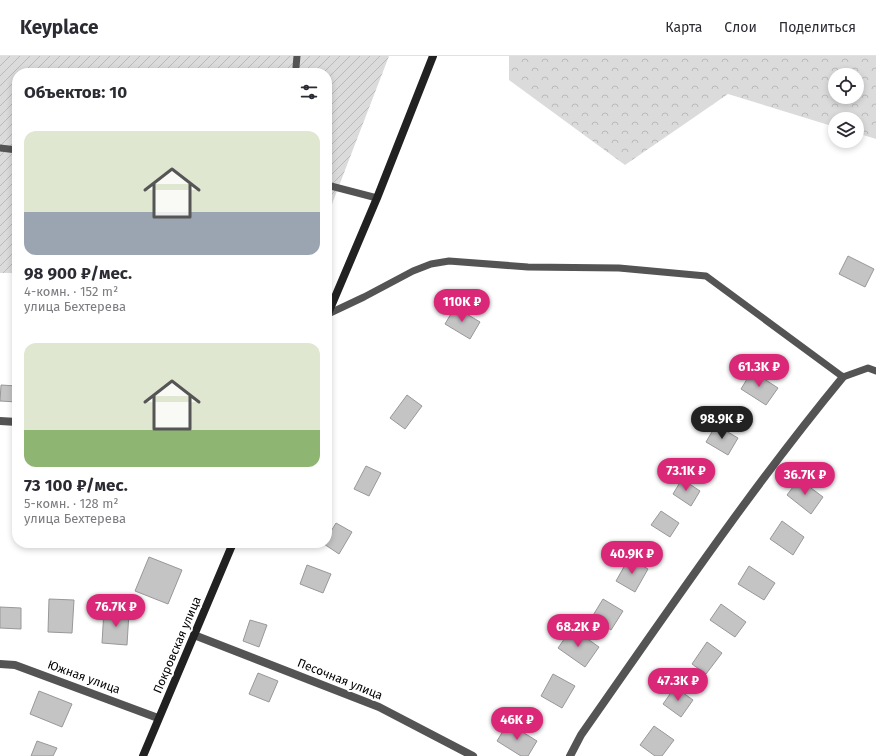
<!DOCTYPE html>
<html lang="ru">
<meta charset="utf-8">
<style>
:root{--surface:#fff;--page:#f2f2f3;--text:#2b2b33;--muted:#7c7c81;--line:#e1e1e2;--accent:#db2777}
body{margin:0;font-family:"Fira Sans",sans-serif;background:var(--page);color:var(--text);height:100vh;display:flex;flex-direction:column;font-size:15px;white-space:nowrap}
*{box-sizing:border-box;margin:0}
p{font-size:13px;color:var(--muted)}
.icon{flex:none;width:22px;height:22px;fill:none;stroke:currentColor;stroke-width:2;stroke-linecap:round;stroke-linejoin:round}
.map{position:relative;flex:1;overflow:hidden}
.drawer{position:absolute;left:12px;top:12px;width:320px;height:480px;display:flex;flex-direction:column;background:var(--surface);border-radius:16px;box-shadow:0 2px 6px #0003}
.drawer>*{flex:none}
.tools{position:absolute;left:828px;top:12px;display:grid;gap:8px}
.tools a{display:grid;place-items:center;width:36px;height:36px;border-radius:50%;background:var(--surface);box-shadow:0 2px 6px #0003;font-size:20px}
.price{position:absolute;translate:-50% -34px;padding:0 9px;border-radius:14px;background:var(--accent);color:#fff;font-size:13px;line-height:26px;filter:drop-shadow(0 1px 2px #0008)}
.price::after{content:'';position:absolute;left:50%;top:24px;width:12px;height:9px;margin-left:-6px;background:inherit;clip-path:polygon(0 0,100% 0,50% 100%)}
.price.selected{background:#222;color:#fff}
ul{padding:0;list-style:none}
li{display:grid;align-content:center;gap:8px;height:212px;padding:0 12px}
li span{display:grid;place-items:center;height:124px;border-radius:12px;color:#555}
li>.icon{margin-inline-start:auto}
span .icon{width:72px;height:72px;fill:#fffc;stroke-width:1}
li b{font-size:17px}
h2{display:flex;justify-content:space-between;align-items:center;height:48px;padding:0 12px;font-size:17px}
header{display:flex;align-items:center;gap:24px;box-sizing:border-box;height:56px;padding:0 20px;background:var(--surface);border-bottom:1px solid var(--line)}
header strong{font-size:19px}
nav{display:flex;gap:22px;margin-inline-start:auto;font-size:14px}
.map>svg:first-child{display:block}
</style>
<header>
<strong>Keyplace</strong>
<nav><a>Карта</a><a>Слои</a><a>Поделиться</a></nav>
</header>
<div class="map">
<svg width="876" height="700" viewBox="0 0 876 700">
<defs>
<pattern id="forest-crowns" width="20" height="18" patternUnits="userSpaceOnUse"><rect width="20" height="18" fill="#dbdbdb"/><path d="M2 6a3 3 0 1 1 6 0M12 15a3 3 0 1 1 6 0" fill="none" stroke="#bababa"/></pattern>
<pattern id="garden-furrows" width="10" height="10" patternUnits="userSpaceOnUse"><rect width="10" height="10" fill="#dbdbdb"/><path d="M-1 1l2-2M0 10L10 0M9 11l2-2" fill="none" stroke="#bababa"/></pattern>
</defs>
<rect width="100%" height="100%" fill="#fff"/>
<path fill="url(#forest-crowns)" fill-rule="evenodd" d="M509,0H876V83L857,77V63H835V71L728,38L625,109L509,24ZM835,19H857V41H835Z"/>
<path fill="url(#garden-furrows)" d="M0,0H389L327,161V17H17V217H0Z"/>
<path fill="#c4c4c4" stroke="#989898" d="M848,200L874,213L865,231L839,218Z
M455,251L480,266L470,283L445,268Z
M752,315L778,332L766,349L741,333Z
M1,329L17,330V346L0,345Z
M407,339L422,350L405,373L390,362Z
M716,369L738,382L728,399L706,386Z
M366,410L381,417L369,440L354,433Z
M682,423L700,435L691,450L673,438Z
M799,423L823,441L811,458L787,439Z
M661,455L679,467L670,481L651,469Z
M782,465L804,481L793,499L770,483Z
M336,467L352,476L339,498L324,488L327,487V482Z
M149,501L182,514L168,548L135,535Z
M629,502L648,513L635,536L616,525Z
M307,509L331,518L323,537L300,528Z
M749,510L775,527L764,544L738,528Z
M49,543L74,544L72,577L48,576Z
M603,543L623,555L611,574L592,561Z
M721,548L746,566L735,581L710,564Z
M0,551L21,552V573L0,572Z
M104,554L129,556L127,589L102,587Z
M250,564L267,569L259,591L243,585Z
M572,572L599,591L585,611L558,592Z
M707,586L722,597L706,618L692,608Z
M258,617L278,625L269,646L249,638Z
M553,618L575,630L562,652L541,640Z
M675,631L693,644L681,661L663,648Z
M39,635L72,648L62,671L30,658Z
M508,667L537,685L528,700H521L497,685Z
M654,670L674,684L662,700H655L640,689Z
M37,685L57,692L53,700H31Z"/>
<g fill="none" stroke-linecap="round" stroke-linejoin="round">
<path stroke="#545454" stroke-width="7" d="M296,11L297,0
M0,92L17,94
M327,129L377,142
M328,258L364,241L413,215L431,208L449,205L528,211L619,212L706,220L843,321L868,312L876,315"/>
<path stroke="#545454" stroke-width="8" d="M0,365L17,366
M194,579L379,651L473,700
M0,608L15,609L158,662
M570,700L581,679C666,558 749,435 843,321"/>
<path stroke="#212121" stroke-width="8" d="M327,260L377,142L433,0
M143,700L233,487"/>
</g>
<g text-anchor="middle" stroke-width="4" stroke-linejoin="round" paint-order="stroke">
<g font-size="12" fill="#000" stroke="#fff">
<text transform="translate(177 589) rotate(-67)" y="4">Покровская улица</text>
<text transform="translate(84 621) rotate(20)" y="4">Южная улица</text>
<text transform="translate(340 623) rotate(22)" y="4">Песочная улица</text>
</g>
</g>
</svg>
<div class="tools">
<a><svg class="icon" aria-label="locate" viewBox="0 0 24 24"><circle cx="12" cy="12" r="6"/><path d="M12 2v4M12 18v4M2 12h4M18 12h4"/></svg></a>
<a><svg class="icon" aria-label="layers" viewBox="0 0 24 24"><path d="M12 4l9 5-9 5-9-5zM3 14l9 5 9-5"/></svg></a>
</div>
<b class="price" style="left:462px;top:267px">110K ₽</b>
<b class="price" style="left:759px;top:332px">61.3K ₽</b>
<b class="price selected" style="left:722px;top:384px">98.9K ₽</b>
<b class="price" style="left:686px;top:436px">73.1K ₽</b>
<b class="price" style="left:805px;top:440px">36.7K ₽</b>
<b class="price" style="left:632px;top:519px">40.9K ₽</b>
<b class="price" style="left:116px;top:572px">76.7K ₽</b>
<b class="price" style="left:578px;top:592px">68.2K ₽</b>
<b class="price" style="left:678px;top:646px">47.3K ₽</b>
<b class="price" style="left:517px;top:685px">46K ₽</b>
<section class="drawer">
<h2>Объектов: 10<svg class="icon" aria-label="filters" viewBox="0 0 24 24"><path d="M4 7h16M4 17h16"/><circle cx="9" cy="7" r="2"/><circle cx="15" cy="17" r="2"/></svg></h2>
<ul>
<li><span style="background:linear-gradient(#dfe7d0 65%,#9aa5b1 0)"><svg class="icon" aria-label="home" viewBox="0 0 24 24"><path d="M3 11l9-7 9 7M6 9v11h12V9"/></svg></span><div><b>98 900 ₽/мес.</b><p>4-комн. · 152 m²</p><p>улица Бехтерева</p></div></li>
<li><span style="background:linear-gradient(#dfe7d0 70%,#8fb573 0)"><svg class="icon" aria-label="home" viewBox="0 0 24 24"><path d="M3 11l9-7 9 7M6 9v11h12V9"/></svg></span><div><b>73 100 ₽/мес.</b><p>5-комн. · 128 m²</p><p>улица Бехтерева</p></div></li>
</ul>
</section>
</div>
